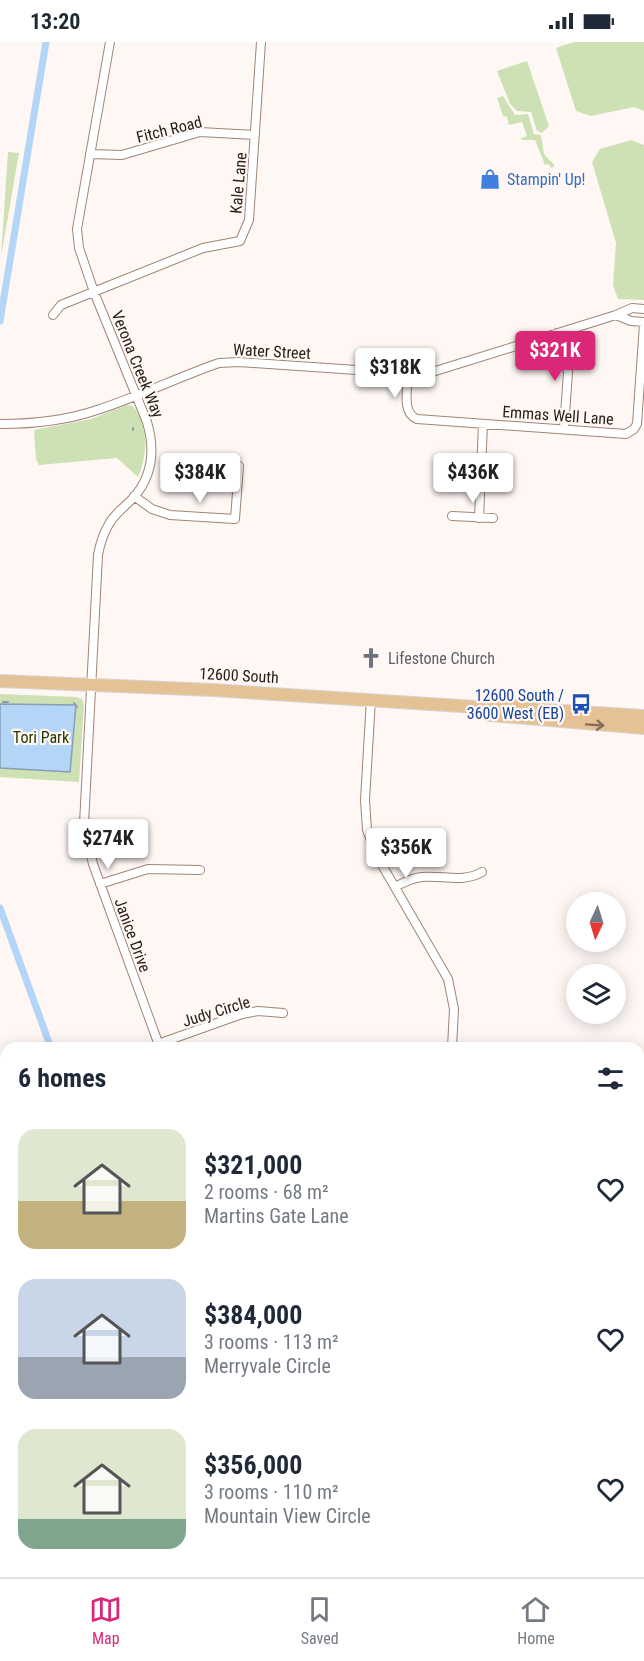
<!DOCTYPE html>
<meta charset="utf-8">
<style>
:root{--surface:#fff;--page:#f2f2f3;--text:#1f2937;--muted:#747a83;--line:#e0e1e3;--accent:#db2777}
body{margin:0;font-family:"Roboto Condensed",sans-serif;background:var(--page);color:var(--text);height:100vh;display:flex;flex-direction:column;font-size:22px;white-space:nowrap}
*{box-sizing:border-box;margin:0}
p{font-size:20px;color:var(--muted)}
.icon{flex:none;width:33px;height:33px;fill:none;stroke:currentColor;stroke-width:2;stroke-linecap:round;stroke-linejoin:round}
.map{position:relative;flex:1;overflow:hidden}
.drawer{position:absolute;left:0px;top:1000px;width:645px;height:536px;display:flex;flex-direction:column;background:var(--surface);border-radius:18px 18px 0 0;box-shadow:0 3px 15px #0003}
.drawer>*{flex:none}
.needle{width:39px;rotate:184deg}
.fabs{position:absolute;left:566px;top:850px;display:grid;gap:12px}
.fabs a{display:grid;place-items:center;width:60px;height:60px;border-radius:50%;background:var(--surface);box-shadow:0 3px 15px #0003;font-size:30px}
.price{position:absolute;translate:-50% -51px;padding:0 14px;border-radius:6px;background:#fff;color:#222;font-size:20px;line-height:39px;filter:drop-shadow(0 2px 3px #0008)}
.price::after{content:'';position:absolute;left:50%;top:36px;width:18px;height:14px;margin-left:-9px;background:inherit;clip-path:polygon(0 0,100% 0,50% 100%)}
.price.on{background:var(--accent);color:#fff}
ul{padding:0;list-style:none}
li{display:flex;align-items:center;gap:18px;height:150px;padding:0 18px}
li span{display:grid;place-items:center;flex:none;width:168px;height:120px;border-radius:18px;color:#555}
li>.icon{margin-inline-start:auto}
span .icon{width:72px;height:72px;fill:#fffc;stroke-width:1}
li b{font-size:26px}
h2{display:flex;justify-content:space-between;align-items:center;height:72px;padding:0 18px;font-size:26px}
.status{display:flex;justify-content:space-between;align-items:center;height:42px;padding:0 30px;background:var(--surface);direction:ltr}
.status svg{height:16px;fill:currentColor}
.dock{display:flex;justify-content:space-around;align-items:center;height:84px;border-top:2px solid var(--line);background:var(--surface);font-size:16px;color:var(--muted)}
.dock a{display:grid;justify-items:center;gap:3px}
.dock .on{color:var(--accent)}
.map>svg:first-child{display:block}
</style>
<div class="status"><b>13:20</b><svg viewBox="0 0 49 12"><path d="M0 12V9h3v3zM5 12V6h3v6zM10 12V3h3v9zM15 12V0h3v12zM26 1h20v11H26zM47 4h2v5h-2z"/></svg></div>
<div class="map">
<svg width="644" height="1535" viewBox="0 0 644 1535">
<rect width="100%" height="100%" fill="#fef7f4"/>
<path fill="#cde1b5" d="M574,0H644V69L634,65L591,74L576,69L556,6Z
M527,19L549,84L542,91L537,89L531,70L517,69L510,62L497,29Z
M503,54L515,73L528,72L534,92L541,93L544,112L555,124L551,126L549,122L545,123L535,98H522L521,96L527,94L522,80L509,83L507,75L503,74L497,56Z
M631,98L644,103V258L618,257L613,243L616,201L592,120L600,107Z
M8,110L19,111L1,215Z
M127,363L133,364C149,385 148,412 138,435L117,416L39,423L36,417L34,388L91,377Z
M0,652L76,655L82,657L84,663L79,740L0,735Z"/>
<path fill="#b3d5f8" stroke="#899eb4" stroke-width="1.5" d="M0,662L76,663L70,730L0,726Z"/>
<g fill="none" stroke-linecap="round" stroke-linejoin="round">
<path stroke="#899eb4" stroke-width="2" d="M133,386V388
M3,660H8
M74,661L77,665"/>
<path stroke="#b3d5f8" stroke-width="7" d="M0,279L46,0
M0,866L51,1006
M154,1530V1535"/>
<g stroke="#a08474" stroke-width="10">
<path id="minor" d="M110,0L77,187L79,206L94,250L147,380C155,407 153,433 134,455C126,464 115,471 109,482C103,492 100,502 98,513L84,782L93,822L160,1006
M90,112L122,113L200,90L255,93
M53,273L61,263L203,206L240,199L249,178L261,0
M616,273L631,279L644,280
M557,291L568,330L564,387
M408,331C408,345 401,371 417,377L626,392L634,387L637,382L644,282
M0,382C33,382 65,379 97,368C138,355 178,335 219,321L239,320L415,332L429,331L616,273L632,266L644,267
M134,454L152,467L170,473L235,477L239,424
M452,474L493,476
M479,476L483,382
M371,657L365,758L367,788L378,816L448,937L454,967L452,1006
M100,842L148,827L200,828
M395,845C404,840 412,836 422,835C443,833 463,841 482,830
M158,1002L242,972L258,969L283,971
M0,1087L6,1088
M639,1134L644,1135
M639,1238H644
M0,1252L6,1251
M639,1326H644
M0,1343C12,1377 3,1417 0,1453
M639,1431H644
M0,1489H6
M214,1530L215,1535
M324,1535V1530
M437,1535V1534"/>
</g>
<g stroke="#a08474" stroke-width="13">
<path id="secondary" d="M639,1107L644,1033
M610,1535L611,1530"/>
</g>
<g stroke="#d8d6d5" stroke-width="14">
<path id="primary" d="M0,639L213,648L476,665L490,661L548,668L644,674
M476,665L489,673L644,686"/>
</g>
<use href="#minor" stroke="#fff" stroke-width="8"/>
<use href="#secondary" stroke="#f2e1ca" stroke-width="10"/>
<use href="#primary" stroke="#e5c296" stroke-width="12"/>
</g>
<defs><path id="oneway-shaft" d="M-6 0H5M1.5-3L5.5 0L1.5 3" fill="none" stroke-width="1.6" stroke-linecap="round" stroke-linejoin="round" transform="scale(1.5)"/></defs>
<use stroke="#866f56" href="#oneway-shaft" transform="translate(595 683) rotate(4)"/>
<defs>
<g id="shop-bare" transform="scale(1.62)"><path d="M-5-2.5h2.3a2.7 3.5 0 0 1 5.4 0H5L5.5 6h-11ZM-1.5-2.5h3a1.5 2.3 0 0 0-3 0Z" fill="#3f7fe0" stroke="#fef7f4" stroke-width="2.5" paint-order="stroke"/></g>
<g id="church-bare" transform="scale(1.62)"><path d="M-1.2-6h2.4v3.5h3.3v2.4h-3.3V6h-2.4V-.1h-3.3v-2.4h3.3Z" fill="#6b7280" stroke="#fef7f4" stroke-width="2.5" paint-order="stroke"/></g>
<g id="bus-bare" transform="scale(1.62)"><path d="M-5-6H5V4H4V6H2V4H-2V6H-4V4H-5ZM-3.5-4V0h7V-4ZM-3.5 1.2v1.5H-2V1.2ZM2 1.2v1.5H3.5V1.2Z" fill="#1a4fb4" stroke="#fef7f4" stroke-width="2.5" paint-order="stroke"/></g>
</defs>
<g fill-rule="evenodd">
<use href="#shop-bare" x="490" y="137"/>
<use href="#church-bare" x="371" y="616"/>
<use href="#bus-bare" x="581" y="662"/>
</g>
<g text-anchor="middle" stroke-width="4.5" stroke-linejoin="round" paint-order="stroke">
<g font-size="16" fill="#271c16" stroke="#fef7f4">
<text transform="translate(169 87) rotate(-14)" y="6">Fitch Road</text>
<text transform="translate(238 141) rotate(-85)" y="6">Kale Lane</text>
<text transform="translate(272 309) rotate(3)" y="6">Water Street</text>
<text transform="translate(138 322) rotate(68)" y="6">Verona Creek Way</text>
<text transform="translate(558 373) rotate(4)" y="6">Emmas Well Lane</text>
<text transform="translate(239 633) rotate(3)" y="6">12600 South</text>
<text transform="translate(133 893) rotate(70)" y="6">Janice Drive</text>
<text transform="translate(216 969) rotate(-17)" y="6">Judy Circle</text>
</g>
<g font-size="16" fill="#366cbe" stroke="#fef7f4" text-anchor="start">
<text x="507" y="143">Stampin' Up!</text>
</g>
<g font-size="16" fill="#5b616d" stroke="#fef7f4" text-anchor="start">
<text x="388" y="622">Lifestone Church</text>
</g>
<g font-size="16" fill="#164399" stroke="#fef7f4" text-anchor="end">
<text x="564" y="659">12600 South /<tspan x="564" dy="18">3600 West (EB)</tspan></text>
</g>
<g font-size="16" fill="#273903" stroke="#fef7f4">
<text x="41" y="701">Tori Park</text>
</g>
</g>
</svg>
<div class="fabs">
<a><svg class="needle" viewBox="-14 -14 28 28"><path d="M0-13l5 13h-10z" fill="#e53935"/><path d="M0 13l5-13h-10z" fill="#747a83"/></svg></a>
<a><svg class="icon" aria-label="layers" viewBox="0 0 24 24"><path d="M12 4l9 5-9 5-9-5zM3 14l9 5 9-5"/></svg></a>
</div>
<b class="price on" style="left:555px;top:340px">$321K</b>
<b class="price" style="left:395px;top:357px">$318K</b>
<b class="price" style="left:200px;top:462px">$384K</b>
<b class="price" style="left:473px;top:462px">$436K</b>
<b class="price" style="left:108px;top:828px">$274K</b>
<b class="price" style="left:406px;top:837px">$356K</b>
<section class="drawer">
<h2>6 homes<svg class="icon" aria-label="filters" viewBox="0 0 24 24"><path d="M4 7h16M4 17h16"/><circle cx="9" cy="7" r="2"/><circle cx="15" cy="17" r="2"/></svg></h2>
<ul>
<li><span style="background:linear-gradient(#dfe7d0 60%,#c2b280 0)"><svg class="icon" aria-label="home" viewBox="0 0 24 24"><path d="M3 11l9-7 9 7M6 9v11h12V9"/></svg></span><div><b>$321,000</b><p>2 rooms · 68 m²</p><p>Martins Gate Lane</p></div><svg class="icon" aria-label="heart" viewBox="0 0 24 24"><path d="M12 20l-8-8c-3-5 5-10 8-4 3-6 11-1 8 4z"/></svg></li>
<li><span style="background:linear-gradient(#c9d6e8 65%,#9aa5b1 0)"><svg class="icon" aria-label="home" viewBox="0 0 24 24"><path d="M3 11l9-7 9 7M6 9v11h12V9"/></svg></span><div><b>$384,000</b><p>3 rooms · 113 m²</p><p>Merryvale Circle</p></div><svg class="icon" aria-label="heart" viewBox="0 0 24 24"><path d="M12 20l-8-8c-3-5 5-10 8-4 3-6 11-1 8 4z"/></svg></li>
<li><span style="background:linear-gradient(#dfe7d0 75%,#7fa58c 0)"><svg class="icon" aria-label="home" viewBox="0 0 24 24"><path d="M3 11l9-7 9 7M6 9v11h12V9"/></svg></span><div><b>$356,000</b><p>3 rooms · 110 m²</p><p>Mountain View Circle</p></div><svg class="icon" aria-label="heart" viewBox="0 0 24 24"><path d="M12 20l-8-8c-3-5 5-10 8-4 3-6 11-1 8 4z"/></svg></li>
</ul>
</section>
</div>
<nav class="dock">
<a class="on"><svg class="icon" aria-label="map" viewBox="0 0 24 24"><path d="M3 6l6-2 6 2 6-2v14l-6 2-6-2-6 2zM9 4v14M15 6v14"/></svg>Map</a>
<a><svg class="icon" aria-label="saved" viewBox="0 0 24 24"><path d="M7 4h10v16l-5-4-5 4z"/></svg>Saved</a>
<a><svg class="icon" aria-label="home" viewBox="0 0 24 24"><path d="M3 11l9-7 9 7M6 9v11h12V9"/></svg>Home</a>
</nav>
